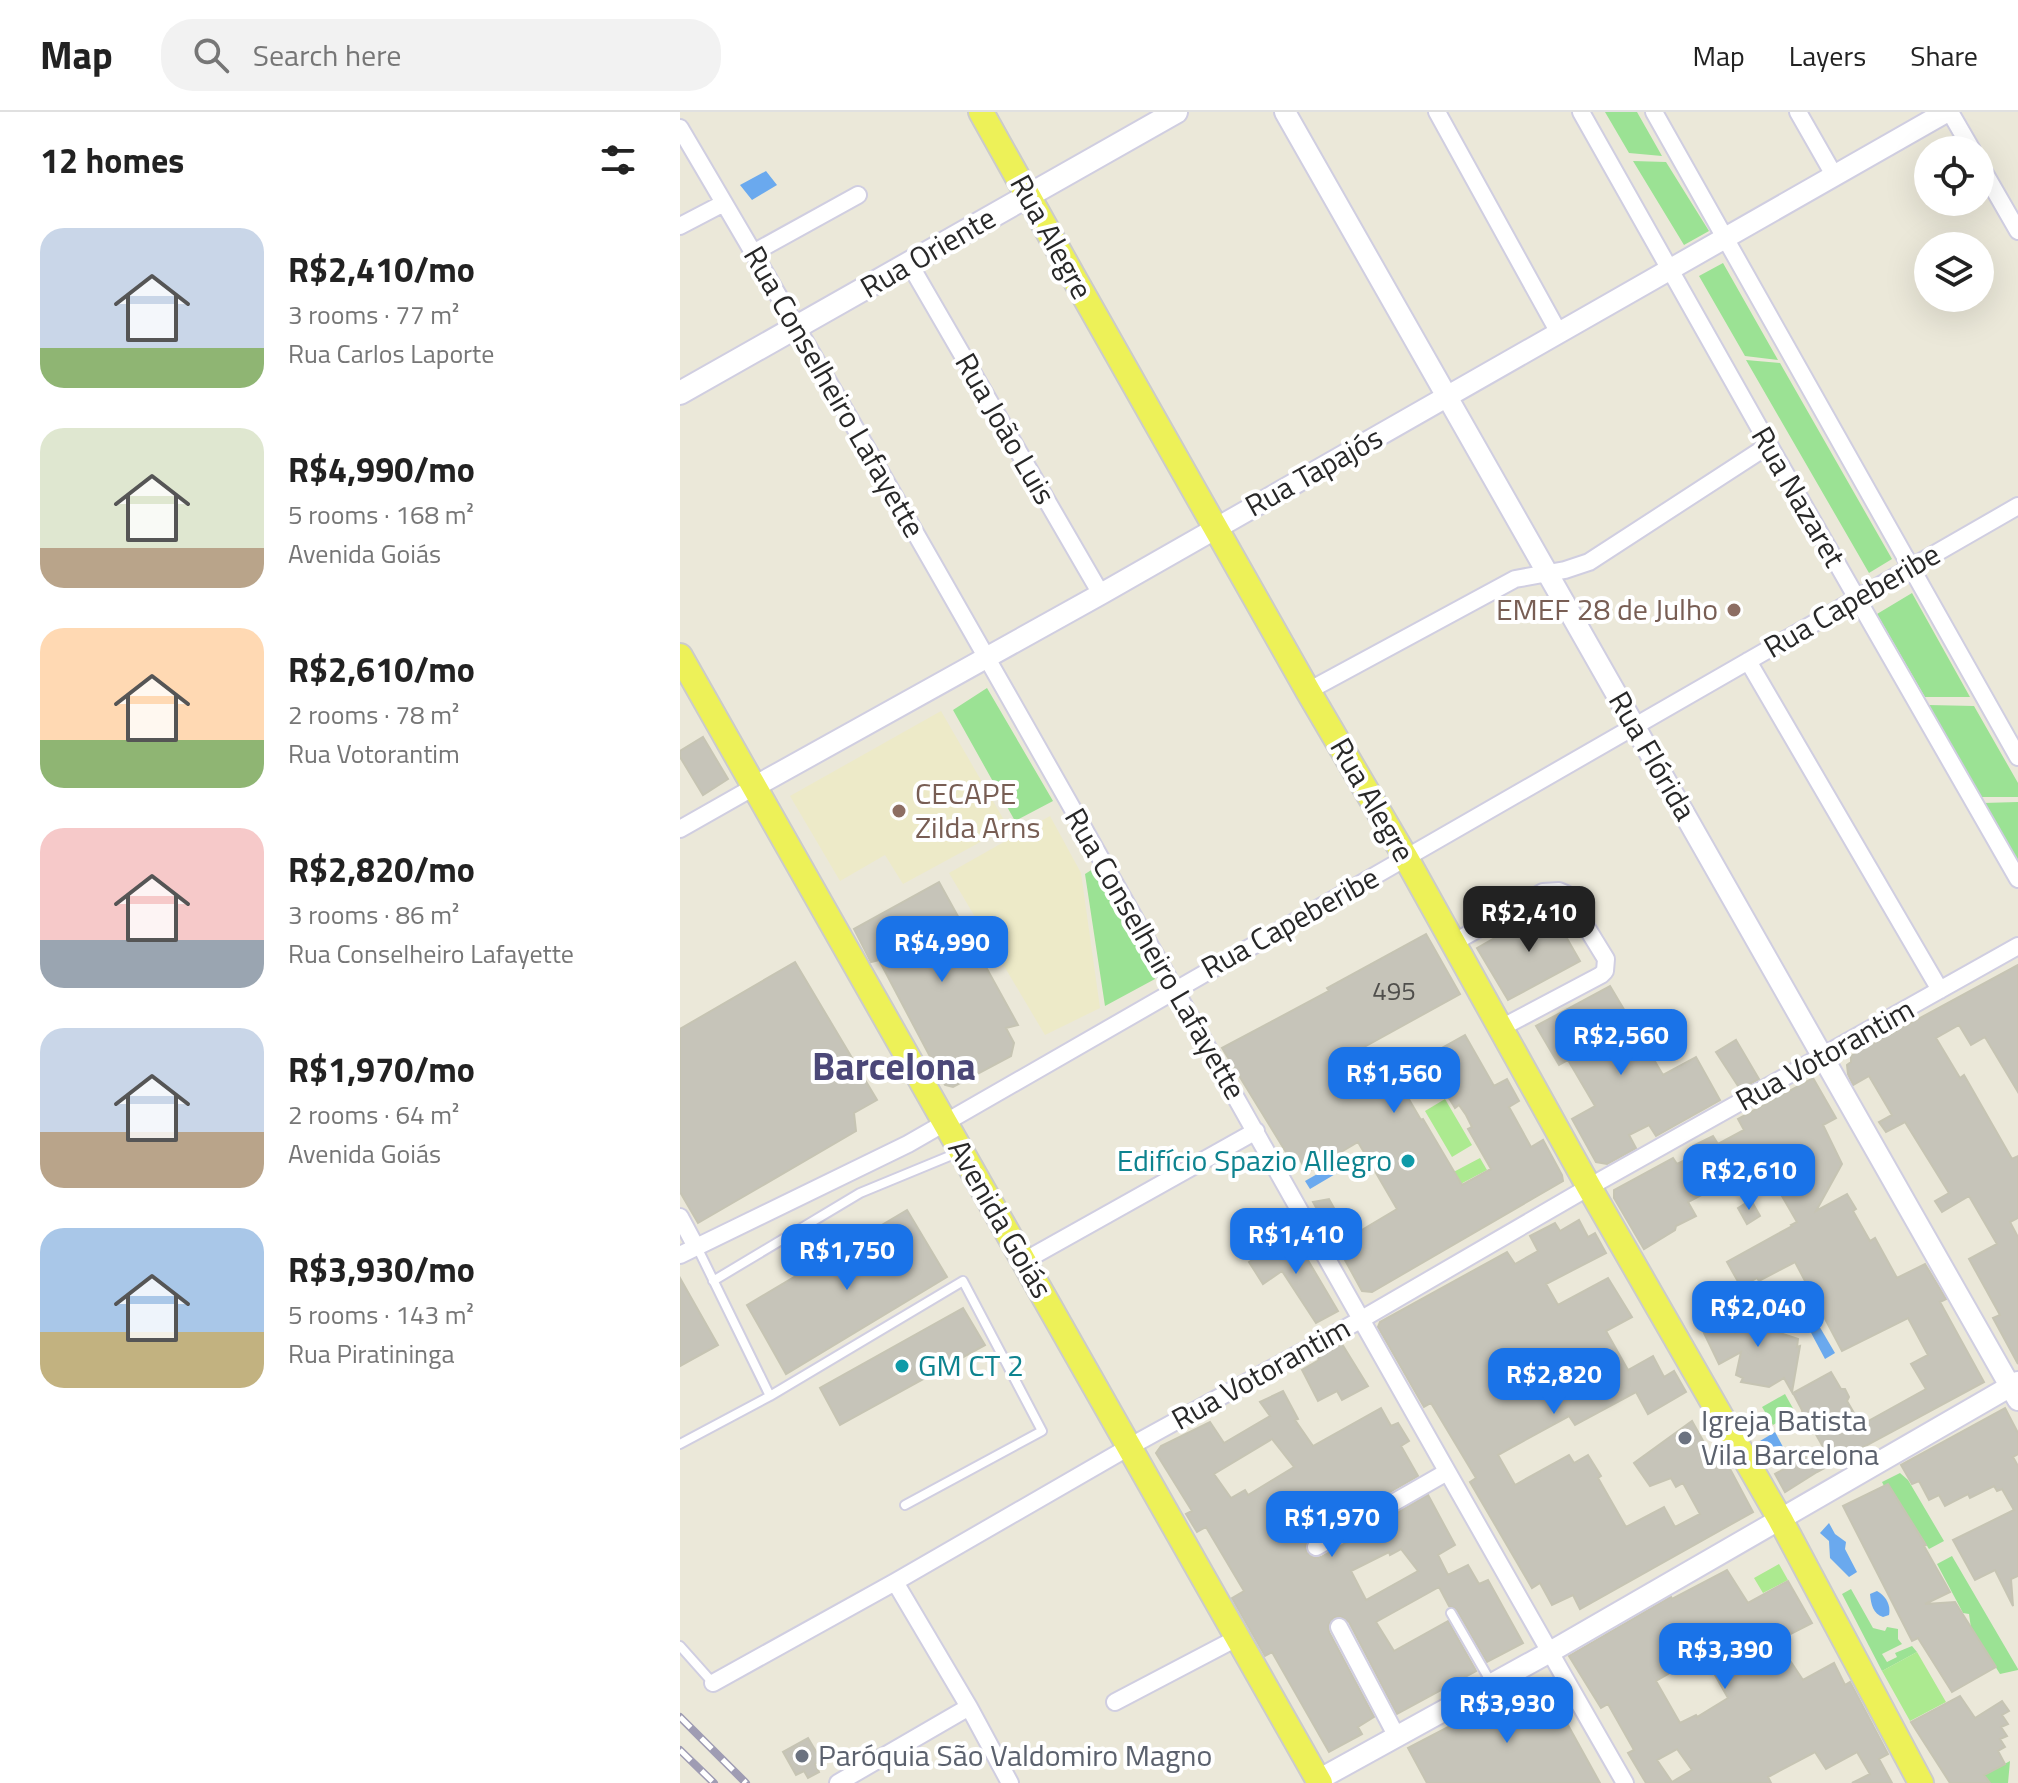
<!DOCTYPE html>
<meta charset="utf-8">
<style>
:root{--surface:#fff;--page:#f2f2f2;--text:#222;--muted:#767676;--line:#e0e0e0;--accent:#1a73e8}
body{margin:0;font-family:"Titillium Web",sans-serif;background:var(--page);color:var(--text);height:100vh;display:flex;flex-direction:column;font-size:30px;white-space:nowrap}
*{box-sizing:border-box;margin:0}
p{font-size:26px;color:var(--muted)}
.icon{flex:none;width:44px;height:44px;fill:none;stroke:currentColor;stroke-width:2;stroke-linecap:round;stroke-linejoin:round}
.map{position:relative;flex:1;overflow:hidden}
.panel{display:flex;flex-direction:column;background:var(--surface);width:680px}
.panel>*{flex:none}
.fabs{position:absolute;left:1234px;top:24px;display:grid;gap:16px}
.fabs a{display:grid;place-items:center;width:80px;height:80px;border-radius:50%;background:var(--surface);box-shadow:0 8px 32px #0002;font-size:40px}
.price{position:absolute;translate:-50% -68px;padding:0 18px;border-radius:16px;background:var(--accent);color:#fff;font-size:26px;line-height:52px;filter:drop-shadow(0 2px 4px #0008)}
.price::after{content:'';position:absolute;left:50%;top:48px;width:24px;height:18px;margin-left:-12px;background:inherit;clip-path:polygon(0 0,100% 0,50% 100%)}
.price.active{background:#222;color:#fff}
ul{padding:0;list-style:none}
li{display:flex;align-items:center;gap:24px;height:200px;padding:0 40px}
li span{display:grid;place-items:center;flex:none;width:224px;height:160px;border-radius:24px;color:#555}
li>.icon{margin-inline-start:auto}
span .icon{width:96px;height:96px;fill:#fffc;stroke-width:1}
li b{font-size:34px}
h2{display:flex;justify-content:space-between;align-items:center;height:96px;padding:0 40px;font-size:34px}
header{display:flex;align-items:center;gap:48px;box-sizing:border-box;height:112px;padding:0 40px;background:var(--surface);border-bottom:2px solid var(--line)}
header strong{font-size:38px}
nav{display:flex;gap:44px;margin-inline-start:auto;font-size:28px}
.search{width:560px;height:72px;background:var(--page);display:flex;align-items:center;gap:20px;box-sizing:border-box;padding:0 28px;border-radius:32px;color:var(--muted);font-size:30px}
main{display:flex;flex:1;min-height:0}
.map>svg:first-child{display:block}
</style>
<header>
<strong>Map</strong>
<div class="search"><svg class="icon" aria-label="search" viewBox="0 0 24 24"><circle cx="10" cy="10" r="6"/><path d="M15 15l6 6"/></svg>Search here</div>
<nav><a>Map</a><a>Layers</a><a>Share</a></nav>
</header>
<main>
<section class="panel">
<h2>12 homes<svg class="icon" aria-label="filters" viewBox="0 0 24 24"><path d="M4 7h16M4 17h16"/><circle cx="9" cy="7" r="2"/><circle cx="15" cy="17" r="2"/></svg></h2>
<ul>
<li><span style="background:linear-gradient(#c9d6e8 75%,#8fb573 0)"><svg class="icon" aria-label="home" viewBox="0 0 24 24"><path d="M3 11l9-7 9 7M6 9v11h12V9"/></svg></span><div><b>R$2,410/mo</b><p>3 rooms · 77 m²</p><p>Rua Carlos Laporte</p></div></li>
<li><span style="background:linear-gradient(#dfe7d0 75%,#b9a48a 0)"><svg class="icon" aria-label="home" viewBox="0 0 24 24"><path d="M3 11l9-7 9 7M6 9v11h12V9"/></svg></span><div><b>R$4,990/mo</b><p>5 rooms · 168 m²</p><p>Avenida Goiás</p></div></li>
<li><span style="background:linear-gradient(#ffd9b3 70%,#8fb573 0)"><svg class="icon" aria-label="home" viewBox="0 0 24 24"><path d="M3 11l9-7 9 7M6 9v11h12V9"/></svg></span><div><b>R$2,610/mo</b><p>2 rooms · 78 m²</p><p>Rua Votorantim</p></div></li>
<li><span style="background:linear-gradient(#f6c9c9 70%,#9aa5b1 0)"><svg class="icon" aria-label="home" viewBox="0 0 24 24"><path d="M3 11l9-7 9 7M6 9v11h12V9"/></svg></span><div><b>R$2,820/mo</b><p>3 rooms · 86 m²</p><p>Rua Conselheiro Lafayette</p></div></li>
<li><span style="background:linear-gradient(#c9d6e8 65%,#b9a48a 0)"><svg class="icon" aria-label="home" viewBox="0 0 24 24"><path d="M3 11l9-7 9 7M6 9v11h12V9"/></svg></span><div><b>R$1,970/mo</b><p>2 rooms · 64 m²</p><p>Avenida Goiás</p></div></li>
<li><span style="background:linear-gradient(#a9c7e8 65%,#c2b280 0)"><svg class="icon" aria-label="home" viewBox="0 0 24 24"><path d="M3 11l9-7 9 7M6 9v11h12V9"/></svg></span><div><b>R$3,930/mo</b><p>5 rooms · 143 m²</p><p>Rua Piratininga</p></div></li>
</ul>
</section>
<div class="map">
<svg width="1338" height="1671" viewBox="0 0 1338 1671">
<rect width="100%" height="100%" fill="#ebe8d9"/>
<path fill="#edeac8" d="M261,599L328,715L223,772L205,743L160,769L110,684Z
M370,704L401,761L420,896L365,923L269,761Z"/>
<path fill="#9be294" d="M925,0H957L982,44L949,41Z
M953,49L986,50L1029,119L1004,133Z
M1043,151L1098,248L1065,244L1019,164Z
M1066,248L1100,251L1212,447L1189,461Z
M1232,481L1290,585H1245L1197,502Z
M307,576L373,689L335,709L273,598Z
M1249,593L1294,594L1338,671V685H1301Z
M1338,690V754L1303,691Z
M413,757L475,867L425,894L405,762Z
M1105,1282L1115,1300L1093,1313L1082,1295Z
M1220,1361L1228,1368L1264,1429L1249,1437L1208,1372L1204,1374L1202,1370Z
M1272,1444L1338,1557V1558L1320,1562L1291,1516L1289,1502L1283,1501L1257,1452Z
M1171,1477L1193,1516L1205,1519L1207,1515L1218,1517V1527L1222,1532L1202,1542L1207,1550L1217,1545L1215,1541L1232,1534L1237,1540L1202,1559L1162,1482Z
M1330,1649L1328,1671H1309L1304,1663Z"/>
<path fill="#acea90" d="M765,987L792,1033L772,1045L745,999Z
M800,1046L807,1058L771,1077L764,1065Z
M1099,1452L1108,1468L1083,1481L1074,1466Z
M1237,1540L1266,1590L1230,1609L1202,1559Z"/>
<path fill="#6aa9ee" d="M86,59L97,73L72,88L60,73Z
M674,1041L679,1048L630,1077L625,1069Z
M1138,1212L1155,1241L1145,1247L1129,1217Z
M1095,1320L1110,1348L1095,1356L1080,1329Z
M1149,1411L1155,1422L1166,1430L1165,1437L1177,1460L1169,1465L1150,1446L1149,1429L1140,1421Z
M1197,1479C1206,1484 1211,1493 1209,1503L1203,1505C1193,1502 1191,1492 1190,1482Z"/>
<path fill="#c6c4b9" stroke="#c6c4b3" stroke-width="2" fill-rule="evenodd" d="M23,625L48,667L23,683L0,645V639Z
M259,770L338,913L326,916L334,931L331,944L273,975L265,973L199,848L191,850L174,817Z
M869,795L900,849L828,888L797,836Z
M746,822L780,882L677,939L697,972L785,923L814,974L827,967L839,989L829,995L851,1035L863,1028L882,1063L883,1069L692,1180L682,1179L633,1090L649,1087L670,1125L717,1097L678,1030L627,1060L619,1046L612,1050L542,936L649,879L647,876ZM758,968L775,996L779,993L786,1003L792,1015L788,1017L811,1057L782,1073L743,1007L741,1008L727,984Z
M115,850L197,988L174,1001L176,1019L18,1111L0,1080V917Z
M1338,853V980L1305,925L1291,933L1279,913L1256,926L1280,966L1284,963L1332,1047L1338,1044V1106L1330,1110L1338,1125V1252L1313,1206L1320,1203L1289,1147L1317,1132L1289,1084L1262,1100L1255,1089L1269,1081L1225,1010L1206,1020L1199,1010L1212,1003L1189,964L1173,973L1168,962L1167,953L1171,950V944L1179,939Z
M930,874L983,963L1016,945L1040,988L976,1024L969,1013L949,1023L956,1036L927,1052L916,1050L892,1007L915,994L888,948L879,953L856,914Z
M1056,928L1079,967L1060,977L1036,940Z
M1133,966L1156,1006L1143,1013L1162,1052L1136,1099L1167,1082L1176,1097L1173,1099L1190,1129L1195,1126L1217,1166L1245,1152L1266,1187L1260,1190L1304,1270L1137,1360L1105,1380L1095,1362L1143,1335L1129,1310L1123,1306L1122,1298L1113,1281L1151,1260L1161,1277H1165L1169,1285L1167,1289L1181,1313L1246,1277L1231,1252L1248,1243L1228,1206L1162,1239L1115,1150L1079,1169L1077,1166L1061,1175L1047,1150L1112,1114L1111,1113L1117,1110L1095,1072L1114,1061L1099,1036L1052,1059L1056,1065L1008,1090L1016,1104L996,1114L995,1118L964,1137L934,1086V1078L993,1046L997,1052L1018,1042L1013,1034L1033,1024L1038,1032L1064,1018L1058,1007Z
M1071,1088L1080,1104L1067,1112L1058,1096Z
M227,1098L267,1165L106,1262L67,1193Z
M899,1108L908,1125L915,1121L926,1141L866,1172L878,1193L928,1166L952,1205L926,1219L948,1258L973,1244L984,1265L994,1259L1006,1280L968,1302L956,1280L895,1313L889,1304L818,1343L835,1373L889,1343L894,1351L908,1343L921,1364L918,1366L946,1415L984,1395L995,1415L1020,1402L1003,1371L996,1375L991,1366L970,1374L954,1351L1012,1309L1031,1343L1040,1338L1073,1400L900,1497L893,1483L872,1493L860,1471L852,1476L790,1370L796,1366L751,1291L744,1295L698,1215L700,1210L827,1140L835,1152L858,1139L850,1124L875,1111L880,1119Z
M613,1123L658,1199L636,1211L602,1159L583,1172L569,1150Z
M0,1166L38,1233L0,1254Z
M1104,1194L1115,1211L1097,1220L1118,1227L1117,1235L1120,1234L1112,1280L1104,1266L1089,1275L1061,1270L1063,1266L1056,1263L1061,1240L1039,1252L1022,1217L1045,1205L1055,1221Z
M283,1196L305,1233L160,1313L140,1276Z
M662,1232L688,1274L662,1288L657,1279L638,1289L622,1258L639,1248L637,1245Z
M603,1279L618,1307L615,1308L633,1334L701,1296L711,1314L718,1311L729,1329L721,1334L738,1364L631,1425L625,1434L627,1441L635,1446L641,1445L748,1383L775,1433L758,1443L768,1463L788,1453L799,1472L808,1468L843,1531L807,1550L777,1498L769,1494L759,1475L696,1510L714,1539L768,1509L795,1557L796,1559L717,1602L669,1510L660,1504L653,1506L648,1514L649,1520L694,1605L678,1615L682,1622L649,1640L592,1540L585,1544L552,1486L564,1479L526,1415L517,1420L506,1402L512,1399L476,1341L481,1334L530,1310L544,1331L590,1304L580,1290ZM592,1327L614,1355L568,1383L565,1378L551,1386L534,1362ZM721,1437L738,1459L686,1488L671,1459L709,1440L710,1443Z
M1325,1296L1338,1321V1342L1333,1345L1338,1354V1464L1331,1467L1333,1494L1315,1458L1295,1468L1273,1428L1334,1398L1322,1377L1317,1379L1314,1374L1290,1386L1288,1382L1265,1394L1259,1383L1249,1388L1239,1369L1232,1372L1221,1353Z
M1208,1372L1246,1433L1244,1434L1270,1480L1245,1492L1275,1490L1316,1555L1272,1580L1238,1526L1232,1529L1163,1394Z
M1047,1458L1068,1491L1108,1469L1132,1511L1097,1529L1123,1568L1154,1551L1165,1573L1170,1570L1208,1642L1199,1647L1212,1671H1172L1190,1662L1177,1640L1146,1657L1135,1640L1088,1665L1091,1671H966L948,1641L954,1638L928,1592L921,1596L889,1544L991,1485L992,1487ZM1026,1547L1048,1586L1017,1605L1016,1603L1000,1611L976,1569L997,1557L999,1561ZM997,1637L1012,1658L992,1670L977,1648Z
M862,1566L920,1671H747L728,1636Z
M1280,1584L1295,1606L1322,1589L1329,1599L1322,1603L1328,1612L1321,1615L1327,1624L1320,1627L1325,1635L1318,1639L1325,1652L1304,1663L1310,1671H1270L1231,1610Z
M128,1626L141,1648L135,1652L139,1660L128,1666L124,1659L116,1663L103,1640Z"/>
<g fill="none" stroke-linecap="round" stroke-linejoin="round">
<g stroke="#d0cee1" stroke-width="12">
<path id="service" d="M33,1169L180,1081L277,1041
M90,1284L283,1169L362,1319L225,1393
M0,1332L90,1284L17,1135
M771,1501L812,1572
M0,1534L33,1571"/>
</g>
<g stroke="#d0cee1" stroke-width="20">
<path id="minor" d="M757,0L879,221
M901,0L1089,333L1338,767
M974,0L1338,645
M1118,0L1154,63
M1270,0L1292,38
M0,16C323,563 628,1120 945,1671
M1300,53L1338,119
M0,114L44,91
M73,141L178,83
M229,151L421,482
M1068,549L1260,878
M628,579L835,467L885,458L909,450L1089,333
M0,717L74,675
M773,831L863,780L879,779L886,782L926,847L925,859L921,863L821,916
M0,1105L16,1135
M0,1143L228,1032L1338,394
M344,1149L576,1019
M636,1435L767,1360
M215,1470L289,1595L330,1671
M659,1515L717,1625
M33,1571L215,1470L449,1335L682,1207L909,1075L1338,834
M435,1590L557,1526
M158,1671L289,1595"/>
</g>
<g stroke="#d0cee1" stroke-width="24">
<path id="tertiary" d="M605,0L1338,1288
M74,675L421,482L1266,0
M638,1668L870,1540L1338,1270"/>
</g>
<g stroke="#d0cee1" stroke-width="26">
<path id="secondary" d="M0,281L496,0"/>
</g>
<g stroke="#cbcbcb" stroke-width="28">
<path id="primary" d="M301,0L394,166L628,579L726,746L909,1075L1100,1407L1241,1671
M0,544L640,1671"/>
</g>
<use href="#service" stroke="#fff" stroke-width="8"/>
<use href="#minor" stroke="#fff" stroke-width="16"/>
<use href="#tertiary" stroke="#fff" stroke-width="20"/>
<use href="#secondary" stroke="#fff" stroke-width="22"/>
<use href="#primary" stroke="#edf158" stroke-width="24"/>
<g stroke="#9f9cb3" stroke-width="8">
<path id="rail" d="M0,1605L66,1671
M0,1638L34,1671"/>
</g>
<use href="#rail" stroke="#fff" stroke-width="5" stroke-dasharray="15" stroke-linecap="butt"/>
</g>
<g fill="#8d6e63" stroke="#fff" stroke-width="3">
<circle cx="1054" cy="498" r="8"/>
<circle cx="219" cy="699" r="8"/>
</g>
<g fill="#0f9aa8" stroke="#fff" stroke-width="3">
<circle cx="728" cy="1049" r="8"/>
<circle cx="222" cy="1254" r="8"/>
</g>
<g fill="#6b7280" stroke="#fff" stroke-width="3">
<circle cx="1005" cy="1326" r="8"/>
<circle cx="122" cy="1644" r="8"/>
</g>
<g text-anchor="middle" stroke-width="8" stroke-linejoin="round" paint-order="stroke">
<g font-size="26" fill="#504f4c">
<text x="714" y="888">495</text>
</g>
<g font-size="30" fill="#282828" stroke="#fff">
<text transform="translate(371 125) rotate(61)" y="10">Rua Alegre</text>
<text transform="translate(248 141) rotate(-30)" y="10">Rua Oriente</text>
<text transform="translate(154 280) rotate(60)" y="10">Rua Conselheiro Lafayette</text>
<text transform="translate(325 317) rotate(60)" y="10">Rua João Luis</text>
<text transform="translate(634 360) rotate(-29)" y="10">Rua Tapajós</text>
<text transform="translate(1118 385) rotate(60)" y="10">Rua Nazaret</text>
<text transform="translate(1172 489) rotate(-30)" y="10">Rua Capeberibe</text>
<text transform="translate(972 644) rotate(60)" y="10">Rua Flórida</text>
<text transform="translate(692 688) rotate(60)" y="10">Rua Alegre</text>
<text transform="translate(610 811) rotate(-29)" y="10">Rua Capeberibe</text>
<text transform="translate(475 842) rotate(60)" y="10">Rua Conselheiro Lafayette</text>
<text transform="translate(1145 943) rotate(-29)" y="10">Rua Votorantim</text>
<text transform="translate(320 1107) rotate(60)" y="10">Avenida Goiás</text>
<text transform="translate(581 1262) rotate(-29)" y="10">Rua Votorantim</text>
</g>
<g font-size="30" fill="#785e54" stroke="#fff" text-anchor="end">
<text x="1038" y="508">EMEF 28 de Julho</text>
<text x="235" y="692" text-anchor="start">CECAPE<tspan x="235" dy="34">Zilda Arns</tspan></text>
</g>
<g font-size="30" fill="#0d838f" stroke="#fff" text-anchor="end">
<text x="712" y="1059">Edifício Spazio Allegro</text>
<text x="238" y="1264" text-anchor="start">GM CT 2</text>
</g>
<g font-size="30" fill="#5b616d" stroke="#fff" text-anchor="start">
<text x="1021" y="1319">Igreja Batista<tspan x="1021" dy="34">Vila Barcelona</tspan></text>
<text x="138" y="1654">Paróquia São Valdomiro Magno</text>
</g>
<g font-size="38" font-weight="bold" fill="#4c4878" stroke="#fff">
<text x="214" y="968">Barcelona</text>
</g>
</g>
</svg>
<div class="fabs">
<a><svg class="icon" aria-label="locate" viewBox="0 0 24 24"><circle cx="12" cy="12" r="6"/><path d="M12 2v4M12 18v4M2 12h4M18 12h4"/></svg></a>
<a><svg class="icon" aria-label="layers" viewBox="0 0 24 24"><path d="M12 4l9 5-9 5-9-5zM3 14l9 5 9-5"/></svg></a>
</div>
<b class="price active" style="left:849px;top:842px">R$2,410</b>
<b class="price" style="left:262px;top:872px">R$4,990</b>
<b class="price" style="left:941px;top:965px">R$2,560</b>
<b class="price" style="left:714px;top:1003px">R$1,560</b>
<b class="price" style="left:1069px;top:1100px">R$2,610</b>
<b class="price" style="left:616px;top:1164px">R$1,410</b>
<b class="price" style="left:167px;top:1180px">R$1,750</b>
<b class="price" style="left:1078px;top:1237px">R$2,040</b>
<b class="price" style="left:874px;top:1304px">R$2,820</b>
<b class="price" style="left:652px;top:1447px">R$1,970</b>
<b class="price" style="left:1045px;top:1579px">R$3,390</b>
<b class="price" style="left:827px;top:1633px">R$3,930</b>
</div>
</main>
